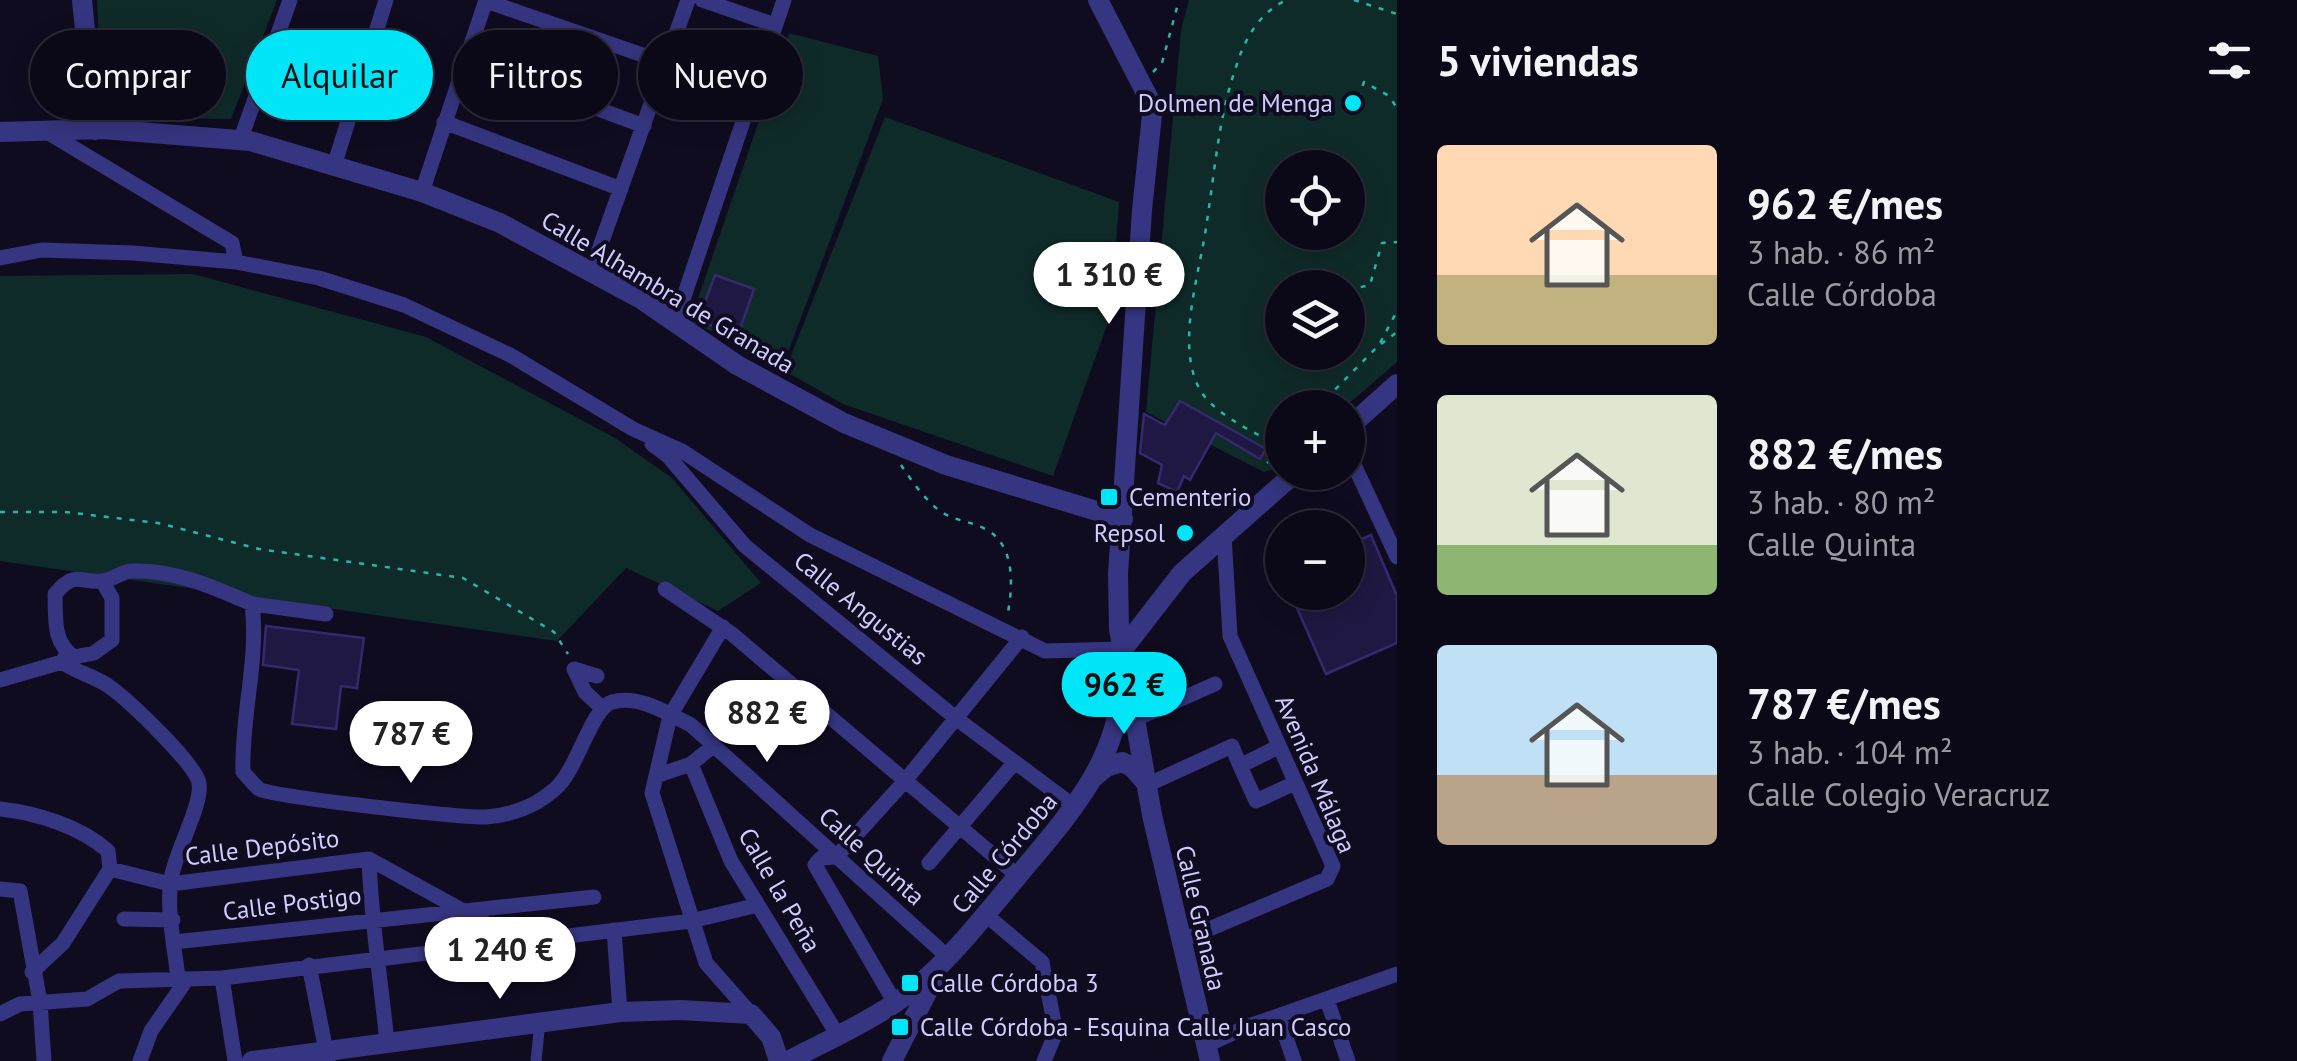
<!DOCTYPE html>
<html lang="es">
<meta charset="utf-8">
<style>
:root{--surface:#0b0918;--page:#141221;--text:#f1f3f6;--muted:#9a9aa2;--line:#2b2a37;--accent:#00e5f7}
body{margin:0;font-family:"PT Sans",sans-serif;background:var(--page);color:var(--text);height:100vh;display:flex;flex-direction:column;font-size:38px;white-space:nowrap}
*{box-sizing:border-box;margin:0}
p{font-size:32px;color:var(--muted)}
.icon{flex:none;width:55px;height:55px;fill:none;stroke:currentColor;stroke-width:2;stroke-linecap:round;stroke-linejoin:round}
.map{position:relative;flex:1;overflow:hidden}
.panel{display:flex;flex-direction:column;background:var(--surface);width:900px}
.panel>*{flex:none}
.hud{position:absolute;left:30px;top:30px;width:950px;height:90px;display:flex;gap:20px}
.controls{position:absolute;left:1265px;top:150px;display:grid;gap:20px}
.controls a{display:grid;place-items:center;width:100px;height:100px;border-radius:50%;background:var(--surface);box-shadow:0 5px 25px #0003,0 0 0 2px var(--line);font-size:50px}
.price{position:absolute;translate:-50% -85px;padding:0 22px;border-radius:35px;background:#fff;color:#222;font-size:32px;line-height:65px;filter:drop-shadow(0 2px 5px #0008)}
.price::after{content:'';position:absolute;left:50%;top:60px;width:30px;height:22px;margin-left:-15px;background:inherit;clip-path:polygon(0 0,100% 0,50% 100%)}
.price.on{background:var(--accent);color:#111}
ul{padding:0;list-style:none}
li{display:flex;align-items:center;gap:30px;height:250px;padding:0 40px}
li span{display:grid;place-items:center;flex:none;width:280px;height:200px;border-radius:10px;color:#555}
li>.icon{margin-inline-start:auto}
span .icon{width:120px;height:120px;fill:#fffc;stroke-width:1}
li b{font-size:42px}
h2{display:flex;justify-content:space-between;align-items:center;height:120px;padding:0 40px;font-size:42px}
.pill{padding:0 35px;border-radius:45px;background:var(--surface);box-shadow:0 5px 25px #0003,0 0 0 2px var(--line);font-size:35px;line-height:90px}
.pill.on{background:var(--accent);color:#111}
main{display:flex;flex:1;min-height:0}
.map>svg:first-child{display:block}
</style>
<main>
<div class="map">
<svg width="1397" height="1061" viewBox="0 0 1397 1061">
<rect width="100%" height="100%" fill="#0f0c20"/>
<path fill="#0f2b29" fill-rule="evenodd" d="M97,0H277L231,119L103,117Z
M1189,0H1397V362L1345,407L1282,408V462L1274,469L1264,472L1146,412L1181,30ZM1282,168H1348V232H1282ZM1282,288H1348V352H1282Z
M789,33L878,56L883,99L784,363L690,322Z
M885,117L1119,202L1111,314L1053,476L843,404L785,371Z
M193,274L426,337L615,438L672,478L761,583L718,611L626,568L557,641L0,561V276Z"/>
<path fill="#1f1842" stroke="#35296f" stroke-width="2.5" d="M715,275L754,289L738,335L698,321Z
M1180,401L1266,449L1260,459L1216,433L1190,480L1184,476L1177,492L1158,483L1162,465L1140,453L1144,414L1165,425Z
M1371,535L1397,596V643L1326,674L1290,592H1348V545Z
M266,626L364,638L357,688L341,686L336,729L292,724L299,670L263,665Z"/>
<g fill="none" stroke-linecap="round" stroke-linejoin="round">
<path stroke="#2ab5a9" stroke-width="2.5" stroke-dasharray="5 8" stroke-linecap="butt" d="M1354,0L1397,14
M1153,72L1162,63L1179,0
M1358,98L1364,82L1389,96L1397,108
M1348,290L1370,285L1382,243L1397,242
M1381,344L1397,332
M1317,408L1379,345L1397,311
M1282,440L1277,443C1254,434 1208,410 1198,386C1176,340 1201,269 1207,221C1215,169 1219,114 1237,64C1245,38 1261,11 1287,0
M1267,463L1276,456L1277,444
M901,465C912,481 926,502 943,513C957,521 973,522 987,530C1016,546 1013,589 1007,617
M0,512H65L158,523L259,549L463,578L554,632L568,654"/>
<path stroke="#363581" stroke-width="11" d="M536,1061L540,1022"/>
<path stroke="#363581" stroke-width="15" d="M702,0L775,25
M486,1L666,63
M466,60L644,126
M444,122L621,189
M47,132L232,243L236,262
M240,141L290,0
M334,166L386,0
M422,192L486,0
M0,258L42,250L133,253L236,262L319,278L404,305L510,355L633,429L682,451L810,535L1045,651L1123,649
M591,272L688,0
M675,323L784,0
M652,444L668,456L745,546L957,719L1075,807
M1348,452L1397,557
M102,581L112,598V640L94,653L74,657C52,642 56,618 55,594C75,570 79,583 103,581C113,580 122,571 132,571C176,570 213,587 252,604
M665,589L732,634L1018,876
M326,614L252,604C259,660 241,716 243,772C248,777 254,785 259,789C274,797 463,818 486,817C512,815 536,806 555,789C577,771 591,708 612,702C639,694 668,714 691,725L949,958
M723,627L670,716L652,793L706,963L751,1014
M62,662C77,673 95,676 110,687C128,700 195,763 199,783C203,804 175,852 171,879C166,910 175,948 178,979
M597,676L574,669L585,692L601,707
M0,680L62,662L65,657
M1136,719L1215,684
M1278,747L1240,766L1256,801L1295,783
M691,764L731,861L837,1034
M656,776L691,764L713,746
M1147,785L1232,746L1240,766
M0,809C36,813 80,826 108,851L110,869
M836,857L904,782L1022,637
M836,857L821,858L815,865L895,1003
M369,859C371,921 381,981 387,1043
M929,863L1015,762
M110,869L170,884L369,859L520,942
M0,889L20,891L40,1002L44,1061
M986,915L1042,962L1056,1032L1044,1061
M124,919L173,920
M614,930L620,1012
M1181,941L1327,879L1333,866L1230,636L1224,535
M174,942L594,897
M309,965L328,1061
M32,972L63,943L110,869
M222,978L235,1061
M1327,1000L1348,1061
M0,1014L20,1004L87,999L119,981L222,978L691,921L758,905
M1279,1017L1294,1061
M1205,1046L1246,1027L1397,974
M140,1061L151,1031L187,979"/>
<path stroke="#363581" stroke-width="20" d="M82,0L95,130
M1098,0L1148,97L1152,115L1142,210L1118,574L1119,629L1152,815L1210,1061
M0,132L103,129L250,141L422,192L500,223L641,299L737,365L844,423L946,465L1123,519
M1348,428L1397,384
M1123,649L1182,573L1296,472
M1094,777L1106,767L1122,762L1132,767L1146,783
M252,1061L620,1012L680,1010L751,1014L771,1037L779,1061
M788,1061C824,1042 861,1026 895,1003C944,969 979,922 1017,877C1064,820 1118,764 1121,686
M892,1061L936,975"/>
</g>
<g fill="#00e5f7" stroke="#0f0c20" stroke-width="4">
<circle cx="1353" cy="103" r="10"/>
<rect x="1099" y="487" width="20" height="20" rx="5"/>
<circle cx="1185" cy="533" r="10"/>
<rect x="900" y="973" width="20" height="20" rx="5"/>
<rect x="890" y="1017" width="20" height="20" rx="5"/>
</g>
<g text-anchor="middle" stroke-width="8" stroke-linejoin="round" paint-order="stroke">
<g font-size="25" fill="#d0ccff" stroke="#0f0c20" text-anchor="start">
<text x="1333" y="112" text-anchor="end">Dolmen de Menga</text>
<text x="1129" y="506">Cementerio</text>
<text x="1165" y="542" text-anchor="end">Repsol</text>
<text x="930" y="992">Calle Córdoba 3</text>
<text x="920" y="1036">Calle Córdoba - Esquina Calle Juan Casco</text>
</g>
<g font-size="25" fill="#d0ccff" stroke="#0f0c20">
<text transform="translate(668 292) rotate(31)" y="9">Calle Alhambra de Granada</text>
<text transform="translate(861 608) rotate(39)" y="9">Calle Angustias</text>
<text transform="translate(1316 774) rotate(67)" y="9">Avenida Málaga</text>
<text transform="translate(262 847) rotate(-7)" y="9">Calle Depósito</text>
<text transform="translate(1004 853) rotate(-50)" y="9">Calle Córdoba</text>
<text transform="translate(872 856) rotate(42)" y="9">Calle Quinta</text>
<text transform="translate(780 890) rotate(60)" y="9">Calle la Peña</text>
<text transform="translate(292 903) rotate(-7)" y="9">Calle Postigo</text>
<text transform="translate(1201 918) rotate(77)" y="9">Calle Granada</text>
</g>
</g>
</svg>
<div class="controls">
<a><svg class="icon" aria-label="locate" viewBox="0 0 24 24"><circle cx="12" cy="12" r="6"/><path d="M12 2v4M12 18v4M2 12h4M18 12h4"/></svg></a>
<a><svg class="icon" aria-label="layers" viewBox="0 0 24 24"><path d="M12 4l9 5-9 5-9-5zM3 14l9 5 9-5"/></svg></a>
<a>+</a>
<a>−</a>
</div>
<b class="price" style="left:1109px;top:327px">1 310 €</b>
<b class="price on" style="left:1124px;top:737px">962 €</b>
<b class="price" style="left:767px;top:765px">882 €</b>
<b class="price" style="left:411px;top:786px">787 €</b>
<b class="price" style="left:500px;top:1002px">1 240 €</b>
<div class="hud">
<a class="pill">Comprar</a>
<a class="pill on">Alquilar</a>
<a class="pill">Filtros</a>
<a class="pill">Nuevo</a>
</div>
</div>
<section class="panel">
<h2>5 viviendas<svg class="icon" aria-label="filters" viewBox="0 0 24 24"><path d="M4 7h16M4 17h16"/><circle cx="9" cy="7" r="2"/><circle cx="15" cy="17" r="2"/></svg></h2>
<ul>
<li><span style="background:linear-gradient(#ffd9b3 65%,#c2b280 0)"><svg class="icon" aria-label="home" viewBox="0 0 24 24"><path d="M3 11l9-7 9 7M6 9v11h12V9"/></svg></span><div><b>962 €/mes</b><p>3 hab. · 86 m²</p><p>Calle Córdoba</p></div></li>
<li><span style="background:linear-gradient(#dfe7d0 75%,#8fb573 0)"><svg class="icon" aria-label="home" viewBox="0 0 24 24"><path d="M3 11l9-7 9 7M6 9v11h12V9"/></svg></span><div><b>882 €/mes</b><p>3 hab. · 80 m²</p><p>Calle Quinta</p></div></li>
<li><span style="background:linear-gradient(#bfe0f5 65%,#b9a48a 0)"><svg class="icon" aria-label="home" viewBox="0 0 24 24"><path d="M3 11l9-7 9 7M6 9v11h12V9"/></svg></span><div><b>787 €/mes</b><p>3 hab. · 104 m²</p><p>Calle Colegio Veracruz</p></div></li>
</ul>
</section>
</main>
